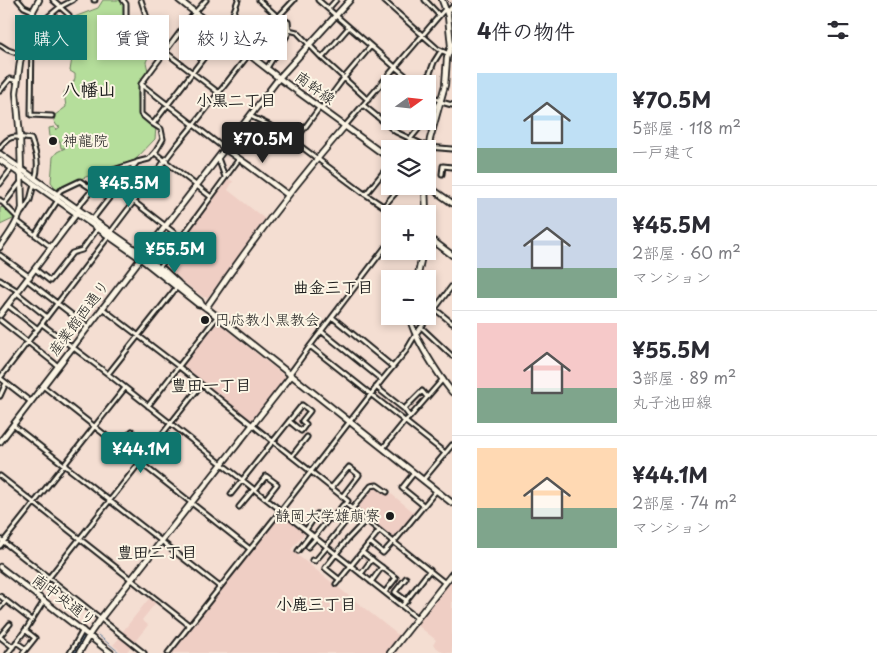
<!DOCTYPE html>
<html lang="ja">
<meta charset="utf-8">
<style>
:root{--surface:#fff;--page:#f2f2f3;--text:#2b2b33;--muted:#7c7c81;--line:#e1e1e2;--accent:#0f766e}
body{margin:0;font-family:"Playpen Sans","Klee One",sans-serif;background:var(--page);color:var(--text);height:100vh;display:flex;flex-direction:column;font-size:19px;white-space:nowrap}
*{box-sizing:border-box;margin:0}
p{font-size:16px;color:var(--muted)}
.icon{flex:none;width:28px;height:28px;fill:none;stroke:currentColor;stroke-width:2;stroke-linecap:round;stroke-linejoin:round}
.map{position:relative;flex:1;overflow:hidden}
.drawer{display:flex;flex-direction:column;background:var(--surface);width:425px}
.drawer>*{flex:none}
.guide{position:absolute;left:15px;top:15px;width:361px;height:45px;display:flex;gap:10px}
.needle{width:32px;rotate:75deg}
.tools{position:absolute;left:381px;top:75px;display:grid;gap:10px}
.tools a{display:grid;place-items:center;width:55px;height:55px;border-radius:0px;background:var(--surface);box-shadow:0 2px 8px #0003;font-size:25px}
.price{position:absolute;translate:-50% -42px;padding:0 11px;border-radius:5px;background:var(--accent);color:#fff;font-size:16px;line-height:32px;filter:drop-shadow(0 1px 2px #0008)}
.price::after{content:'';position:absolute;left:50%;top:30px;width:15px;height:11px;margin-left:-8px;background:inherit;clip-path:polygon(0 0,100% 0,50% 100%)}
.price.current{background:#222;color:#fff}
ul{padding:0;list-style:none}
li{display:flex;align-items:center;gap:15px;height:125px;padding:0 25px}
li+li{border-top:1px solid var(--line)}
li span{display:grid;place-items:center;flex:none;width:140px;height:100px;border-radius:0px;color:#555}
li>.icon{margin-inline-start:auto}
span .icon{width:60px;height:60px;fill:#fffc;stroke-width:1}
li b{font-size:21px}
h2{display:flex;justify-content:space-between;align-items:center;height:60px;padding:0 25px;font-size:21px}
.tag{padding:0 18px;border-radius:0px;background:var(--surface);box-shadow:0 2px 8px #0003;font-size:18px;line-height:45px}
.tag.current{background:var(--accent);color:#fff}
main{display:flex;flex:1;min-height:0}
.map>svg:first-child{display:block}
</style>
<main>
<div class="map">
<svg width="452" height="653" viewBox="0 0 452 653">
<rect width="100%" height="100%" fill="#f4ded2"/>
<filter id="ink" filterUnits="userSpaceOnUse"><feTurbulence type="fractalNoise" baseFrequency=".02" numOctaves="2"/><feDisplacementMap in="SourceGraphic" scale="10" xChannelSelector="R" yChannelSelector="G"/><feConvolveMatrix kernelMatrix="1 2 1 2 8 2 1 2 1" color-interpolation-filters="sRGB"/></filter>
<g filter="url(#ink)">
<path fill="#efcec4" d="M226,179L233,181L228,190L265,219L208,297H203L182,281L179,277L165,266L163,265Z
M216,321L287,378L251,423L180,367Z
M374,480L416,514L395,540L354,506Z
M279,511L305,532L291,550L402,638L390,653H168Z
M452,579V653H444L433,645L436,640L416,624Z
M151,596L157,601L142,620L148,625L126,653H123L113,645L124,633L123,631Z"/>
<path fill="#b5de9b" stroke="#687d5c" d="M103,0H125L127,5L128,16L127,22L129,27L142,41L154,49L149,55L146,62L148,71L146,75L139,82L138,95L140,116L150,125L156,127L155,139L135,160L77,180L58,190L56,189L51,182L53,157L57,152L65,148H61L60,141L57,142L56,137H50L49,128L54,127L56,130L60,127L57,126L54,121L55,115L66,107L64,92C70,86 76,83 75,74L70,71L72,58L56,51C55,41 54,31 61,22L98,8Z
M3,207H5L14,217L13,219L0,225V208Z"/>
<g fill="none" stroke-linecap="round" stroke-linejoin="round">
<path stroke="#68839e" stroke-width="1" d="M98,635L120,653"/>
<path stroke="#9ac8f5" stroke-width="5" d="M73,653L84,637"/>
<g stroke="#1c1c1c" stroke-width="7">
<path id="street" d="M18,0L24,7L33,11
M53,0L61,7
M94,0H95
M123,0L126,4V16
M141,0L156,45L219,93
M206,0L192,16L141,84L225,149
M259,0L278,17L288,22L289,30L288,34L267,68
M318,0L395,67L416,84
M383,0L438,49L449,54
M425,0L439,15
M60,7L69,15
M328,9L336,0
M447,12L452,7
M33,19L43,21L48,52H44
M43,21L60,7L73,0
M289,30L297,32L322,58L368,100
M32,36L31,115L52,116
M225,36L238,0
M32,43H47
M0,45L8,50L22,55
M322,58L349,27
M421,84L430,73L434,62L441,51
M141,85V114L153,124
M0,91L10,79L17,81
M428,92L441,102L452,105
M363,105L396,132L428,147L452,149
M321,109L344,78L371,46
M250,116L269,125L295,142L362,192L395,214
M428,118L439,102
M345,126L445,9
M295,141L320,107
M0,148C10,133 16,137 31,139C36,153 40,164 35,179
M402,149L425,121
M155,153L211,197
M218,158L225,177
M442,174L443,166L452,167
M102,177L181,238
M0,184L12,168
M366,194L390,164
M0,200L18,218
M4,204L21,182
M384,206L398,190
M77,208L107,172L135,163
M22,212L30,200L34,184
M92,220L137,162L149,159L156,151L163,139L161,129L153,124L222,34
M17,221L51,247
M110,233L176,146L199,118L278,17L294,0
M35,235L58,200L57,194L61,190L80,181L92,189
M0,255L30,277
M35,269L50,281L72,253L82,250L98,228
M0,280L18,291
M27,280L88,327
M178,282L164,269L159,268L239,159
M17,293L47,317
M7,305L38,329
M102,308L178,366L348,501L346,504L445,583
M435,309L452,323
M332,317L393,367
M0,320L58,366
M42,324L108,374L417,618
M421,327L452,356
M321,331L382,380
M310,346L445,453
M108,374L177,287
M289,375L310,346L386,246
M0,378L109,236
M0,378L31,402
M43,386L250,549
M376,387L404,409L410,417L405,421L383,448
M0,396L6,383
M148,406L217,317
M404,409L422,391L427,397
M410,417L443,379
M13,425L220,587
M120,446L132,431
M292,456L307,437
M414,473L402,488L423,505
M0,476L189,625
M423,480L452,445
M331,488L349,467L359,475L342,497
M255,490L266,476L277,484L266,498
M231,494L302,405L310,411L302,421L306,424L301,431L289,421
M239,507L254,489
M352,509L371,486L377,485L387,492
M332,519L343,505L346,504
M306,530L317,514L327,521L314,537
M0,539L144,653
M370,542L383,553L393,542
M394,542L436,491
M0,546L125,388
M326,546L354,511
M308,547L316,538
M298,551L311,534
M362,552L396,578L385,592
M312,560L315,561L327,547
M361,574L372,559
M406,578L395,592L407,601
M340,580L325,568L347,540L366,520
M371,582L382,567
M336,584L379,531
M36,594L201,385
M0,596L31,620
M402,606L430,570
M0,608L6,601
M0,636L10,624
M0,637L13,647
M16,642L26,649
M8,653L27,628L44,601
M23,653L35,638L25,630
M70,653L83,630
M168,653L281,510L382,380L406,351L416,334L452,286"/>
</g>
<g stroke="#1c1c1c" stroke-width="8">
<path id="secondary" d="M179,0L279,78L390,159
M225,149L248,165L288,195
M428,153L430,139L445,85L447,58L451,46L448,16L442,0
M0,154L143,255L200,301L202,305
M0,160L140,258L198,304L202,305L209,310L452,503
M425,186L426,214
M428,186L452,203
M428,237L452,255
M0,247C9,235 18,222 22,208L20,137L16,93L20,62L24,47L32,35L33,11L39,0
M417,279L423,251
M206,308C249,245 295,184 345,126
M0,315L77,213
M410,316C411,334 440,377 452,392
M0,442L279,78L350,0
M0,567L111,653
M79,653L91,632L101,618L291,376
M390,653L452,574"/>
</g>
<use href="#street" stroke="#fcf5e5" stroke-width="3"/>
<use href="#secondary" stroke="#fcf5e5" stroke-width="4.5"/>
<path stroke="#1c1c1c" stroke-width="1" stroke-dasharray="8 4" stroke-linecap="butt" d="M447,0L452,5"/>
</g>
</g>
<g fill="#1c1c1c" stroke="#fcf5e5" stroke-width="2">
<circle cx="53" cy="141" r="5"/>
<circle cx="205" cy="320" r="5"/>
<circle cx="390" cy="516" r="5"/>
</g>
<g text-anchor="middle" stroke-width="4" stroke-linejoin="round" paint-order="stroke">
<g font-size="15" fill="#1c1c1c" stroke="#fcf5e5">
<text transform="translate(315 88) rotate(36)" y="5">南幹線</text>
<text transform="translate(79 318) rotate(-53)" y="5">産業館西通り</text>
<text transform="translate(64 600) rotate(37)" y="5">南中央通り</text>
</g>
<g font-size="15" fill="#1c1c1c" stroke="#fcf5e5" text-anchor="start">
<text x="63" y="146">神龍院</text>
<text x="215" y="325">円応教小黒教会</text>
<text x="380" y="521" text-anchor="end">静岡大学雄萠寮</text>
</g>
<g font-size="16" font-weight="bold" fill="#1c1c1c" stroke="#fcf5e5">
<text x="236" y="106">小黒二丁目</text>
<text x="333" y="293">曲金三丁目</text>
<text x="211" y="391">豊田一丁目</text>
<text x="157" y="558">豊田二丁目</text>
<text x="316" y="610">小鹿三丁目</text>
</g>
<g font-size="18" font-weight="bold" fill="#1c1c1c" stroke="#fcf5e5">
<text x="89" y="96">八幡山</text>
</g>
</g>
</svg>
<div class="tools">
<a><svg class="needle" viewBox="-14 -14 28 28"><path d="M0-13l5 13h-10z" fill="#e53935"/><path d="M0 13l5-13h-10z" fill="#7c7c81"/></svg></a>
<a><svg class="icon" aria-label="layers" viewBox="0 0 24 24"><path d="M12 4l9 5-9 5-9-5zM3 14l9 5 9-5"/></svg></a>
<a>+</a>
<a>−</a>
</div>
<b class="price current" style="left:263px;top:164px">¥70.5M</b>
<b class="price" style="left:129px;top:208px">¥45.5M</b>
<b class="price" style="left:175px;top:274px">¥55.5M</b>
<b class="price" style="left:141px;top:474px">¥44.1M</b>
<div class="guide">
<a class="tag current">購入</a>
<a class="tag">賃貸</a>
<a class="tag">絞り込み</a>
</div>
</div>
<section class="drawer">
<h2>4件の物件<svg class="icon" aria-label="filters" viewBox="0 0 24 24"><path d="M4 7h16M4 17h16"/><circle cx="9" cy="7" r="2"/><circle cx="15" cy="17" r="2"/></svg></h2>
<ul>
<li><span style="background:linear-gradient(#bfe0f5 75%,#7fa58c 0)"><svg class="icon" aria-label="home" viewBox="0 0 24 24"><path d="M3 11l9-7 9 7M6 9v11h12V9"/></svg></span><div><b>¥70.5M</b><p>5部屋 · 118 m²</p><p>一戸建て</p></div></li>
<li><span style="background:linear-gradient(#c9d6e8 70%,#7fa58c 0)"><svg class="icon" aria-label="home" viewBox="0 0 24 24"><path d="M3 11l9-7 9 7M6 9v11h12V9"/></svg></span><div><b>¥45.5M</b><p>2部屋 · 60 m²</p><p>マンション</p></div></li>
<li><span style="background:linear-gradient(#f6c9c9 65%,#7fa58c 0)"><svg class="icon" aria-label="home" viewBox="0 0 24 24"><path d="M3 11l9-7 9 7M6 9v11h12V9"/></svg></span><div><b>¥55.5M</b><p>3部屋 · 89 m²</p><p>丸子池田線</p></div></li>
<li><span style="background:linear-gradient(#ffd9b3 60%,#7fa58c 0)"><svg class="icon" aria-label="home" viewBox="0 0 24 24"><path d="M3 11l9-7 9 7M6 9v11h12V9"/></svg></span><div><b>¥44.1M</b><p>2部屋 · 74 m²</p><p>マンション</p></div></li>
</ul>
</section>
</main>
